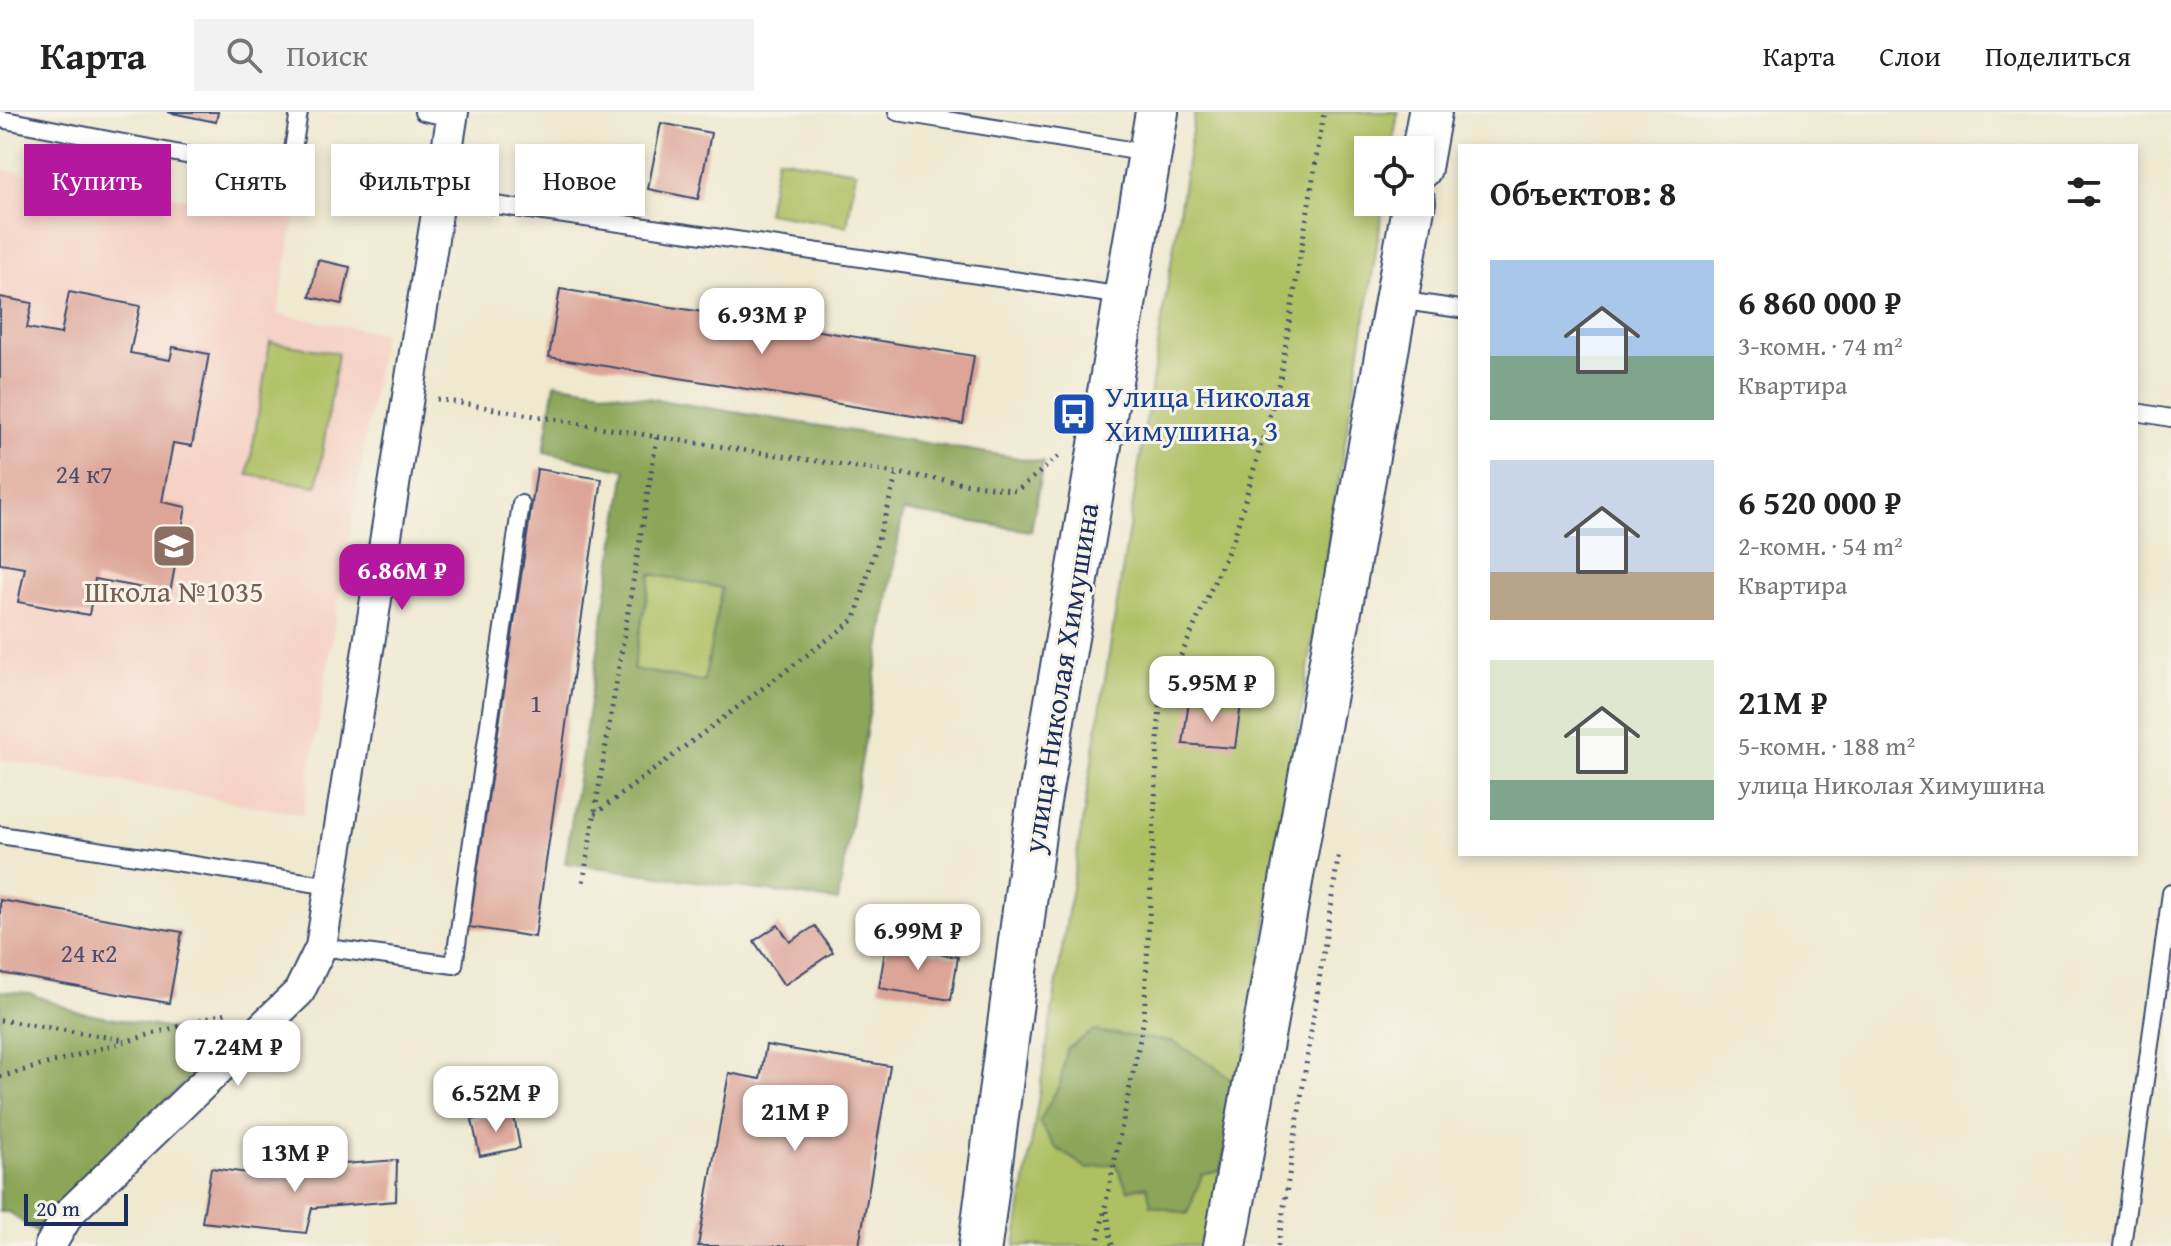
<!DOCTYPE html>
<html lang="ru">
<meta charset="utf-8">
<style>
:root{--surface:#fff;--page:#f2f2f2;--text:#222;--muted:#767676;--line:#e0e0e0;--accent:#b5179e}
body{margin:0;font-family:"Gentium Book Plus",serif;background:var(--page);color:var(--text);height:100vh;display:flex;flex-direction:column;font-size:30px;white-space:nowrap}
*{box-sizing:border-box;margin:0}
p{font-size:26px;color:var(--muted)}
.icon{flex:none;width:44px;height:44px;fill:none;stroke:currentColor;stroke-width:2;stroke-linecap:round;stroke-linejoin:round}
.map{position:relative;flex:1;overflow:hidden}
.details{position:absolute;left:1458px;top:32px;width:680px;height:712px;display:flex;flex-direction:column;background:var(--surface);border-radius:0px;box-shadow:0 4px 12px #0003}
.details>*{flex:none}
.hud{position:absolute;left:24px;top:32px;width:760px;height:72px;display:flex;gap:16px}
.tools{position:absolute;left:1354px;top:24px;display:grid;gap:16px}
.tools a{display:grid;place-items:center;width:80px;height:80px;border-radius:0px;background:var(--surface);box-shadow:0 4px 12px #0003;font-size:40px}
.scale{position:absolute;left:24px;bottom:20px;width:104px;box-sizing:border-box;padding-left:8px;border:4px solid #1b2f5e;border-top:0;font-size:22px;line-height:28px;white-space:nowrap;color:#1b2f5e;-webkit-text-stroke:6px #f7f3e8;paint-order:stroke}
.price{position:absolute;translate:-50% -68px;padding:0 18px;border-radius:16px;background:#fff;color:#222;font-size:26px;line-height:52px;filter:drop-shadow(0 2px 4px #0008)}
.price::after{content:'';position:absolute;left:50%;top:48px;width:24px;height:18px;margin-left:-12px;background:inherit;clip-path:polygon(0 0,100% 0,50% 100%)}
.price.on{background:var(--accent);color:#fff}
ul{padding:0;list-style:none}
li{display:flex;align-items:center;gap:24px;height:200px;padding:0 32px}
li span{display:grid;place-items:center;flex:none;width:224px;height:160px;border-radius:0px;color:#555}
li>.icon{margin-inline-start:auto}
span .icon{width:96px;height:96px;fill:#fffc;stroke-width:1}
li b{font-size:34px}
h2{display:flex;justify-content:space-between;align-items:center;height:96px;padding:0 32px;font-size:34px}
.tag{padding:0 28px;border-radius:0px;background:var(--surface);box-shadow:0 4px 12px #0003;font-size:28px;line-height:72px}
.tag.on{background:var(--accent);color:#fff}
header{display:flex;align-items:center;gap:48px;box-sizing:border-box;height:112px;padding:0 40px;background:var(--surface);border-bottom:2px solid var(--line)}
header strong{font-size:38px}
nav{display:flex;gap:44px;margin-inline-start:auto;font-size:28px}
.search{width:560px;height:72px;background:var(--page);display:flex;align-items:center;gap:20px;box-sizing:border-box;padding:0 28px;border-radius:0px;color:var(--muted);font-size:30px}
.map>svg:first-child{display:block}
</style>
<header>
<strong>Карта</strong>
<div class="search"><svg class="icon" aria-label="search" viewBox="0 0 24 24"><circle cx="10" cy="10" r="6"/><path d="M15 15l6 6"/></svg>Поиск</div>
<nav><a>Карта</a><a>Слои</a><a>Поделиться</a></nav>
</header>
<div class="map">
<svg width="2171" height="1134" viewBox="0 0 2171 1134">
<rect width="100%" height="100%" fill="#f7f3e8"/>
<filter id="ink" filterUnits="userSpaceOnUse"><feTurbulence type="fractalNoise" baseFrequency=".0125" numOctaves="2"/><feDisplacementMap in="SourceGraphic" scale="16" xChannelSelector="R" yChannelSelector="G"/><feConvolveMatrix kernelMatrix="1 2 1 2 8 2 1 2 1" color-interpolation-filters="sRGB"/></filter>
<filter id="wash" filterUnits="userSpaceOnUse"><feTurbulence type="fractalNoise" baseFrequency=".006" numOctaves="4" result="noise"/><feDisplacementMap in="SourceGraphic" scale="32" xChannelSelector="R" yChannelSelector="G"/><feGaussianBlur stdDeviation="1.8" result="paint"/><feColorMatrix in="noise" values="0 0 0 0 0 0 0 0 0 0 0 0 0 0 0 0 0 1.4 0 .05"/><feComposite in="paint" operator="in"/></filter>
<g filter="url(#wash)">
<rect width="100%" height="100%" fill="#efe9d0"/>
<path fill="#f6d1c5" d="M0,57L295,103L277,202L383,221L303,703L0,647Z"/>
<path fill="#afc063" stroke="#657860" stroke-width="2" d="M1195,0H1398L1392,38H1368V90H1384L1240,975L1206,1134H1015Z
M777,46L856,59L847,114L767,101Z
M270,230L338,241L317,374L248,363Z
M651,462L722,476L704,570L633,557Z"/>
<path fill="#8ba659" stroke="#536a5c" stroke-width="2" fill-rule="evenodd" d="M555,271L1043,350L1031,419L903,399L838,789L565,751L626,358L544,340ZM651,462L722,476L704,570L633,557Z
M0,879L29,881L77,900L205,923L204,953L87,1062L43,1125L9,1100H0Z
M1093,919L1173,930L1213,953L1240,975L1220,1059L1202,1063L1187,1102L1151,1093L1147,1074L1128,1078L1115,1051L1088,1057L1055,1035L1039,1010L1060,972L1067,937Z"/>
<g id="blocks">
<path fill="#dda598" d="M167,0H218L216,10Z
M661,11L711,21L698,87L648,77Z
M318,148L350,155L342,192L310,185Z
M560,177L974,244L963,312L549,245Z
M69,180L140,194L130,241L170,248L173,235L209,242L192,334L173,331L162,390L186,395L170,481L95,467L89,503L18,490L25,456L0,452V185L32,191L27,216L61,222Z
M537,357L602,367L535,825L469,815Z
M1189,588L1241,592L1235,636L1183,632Z
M0,788L182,820L169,891L0,861Z
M778,813L790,830L815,814L833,840L784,873L754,829Z
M886,833L958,845L951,888L879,876Z
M766,933L890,954L859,1134H698L729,961L760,967Z
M513,999L520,1036L480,1044L472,1008Z
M397,1048L396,1089L312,1096L306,1121L202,1110L211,1056L286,1066L289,1056Z"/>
</g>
</g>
<g filter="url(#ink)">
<use href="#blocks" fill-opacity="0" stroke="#3b4b6f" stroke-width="2"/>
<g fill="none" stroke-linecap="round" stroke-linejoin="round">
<g stroke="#3b4b6f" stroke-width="20">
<path id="lane" d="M423,0L452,6
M897,0L1148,41
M0,7L289,63L299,0
M440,85L1123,184
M1398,188L1460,197
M2136,300L2171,306
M0,723L331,774
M321,835L454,853L521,392
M2122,1134L2171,781"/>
</g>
<g stroke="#3b4b6f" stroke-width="34">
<path id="street" d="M50,1134L69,1101L299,880L321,835L453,0"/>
</g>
<g stroke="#3b4b6f" stroke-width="46">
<path id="secondary" d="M1420,56L1430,0
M980,1134L1036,707L1157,0
M1225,1134L1414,90"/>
</g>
<path stroke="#3b4b6f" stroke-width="5" stroke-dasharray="2 6" stroke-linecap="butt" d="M437,287L657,325L583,771
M657,325L1017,379L1059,344
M595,702L855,507L897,362
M0,908L125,928
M0,965L230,900
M1107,1099L1112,1134
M1097,1134L1144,907L1160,590L1234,426L1280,267L1324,0
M1278,1134L1339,740"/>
<use href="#lane" stroke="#fff" stroke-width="16"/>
<use href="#street" stroke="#fff" stroke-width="30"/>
<use href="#secondary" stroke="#fff" stroke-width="42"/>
</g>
</g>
<defs>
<g id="bus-square" transform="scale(2.3)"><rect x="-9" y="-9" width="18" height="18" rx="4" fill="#1a4fb4" stroke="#f7f3e8"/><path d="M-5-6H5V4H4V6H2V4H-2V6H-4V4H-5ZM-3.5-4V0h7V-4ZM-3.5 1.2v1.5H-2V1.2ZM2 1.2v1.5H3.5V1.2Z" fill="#fff"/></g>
<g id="school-square" transform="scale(2.3)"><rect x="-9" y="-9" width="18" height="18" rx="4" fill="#8d6e63" stroke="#f7f3e8"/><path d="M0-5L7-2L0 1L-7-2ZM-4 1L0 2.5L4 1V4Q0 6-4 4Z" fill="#fff"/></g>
</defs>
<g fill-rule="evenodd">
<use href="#bus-square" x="1074" y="302"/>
<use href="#school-square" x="174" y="434"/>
</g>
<g text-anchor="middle" stroke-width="6" stroke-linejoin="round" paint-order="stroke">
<g font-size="26" fill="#4c4c6c">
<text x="84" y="371">24 к7</text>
<text x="536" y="600">1</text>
<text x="89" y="850">24 к2</text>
</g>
<g font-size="30" fill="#164399" stroke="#f7f3e8" text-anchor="start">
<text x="1105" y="295">Улица Николая<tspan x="1105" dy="34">Химушина, 3</tspan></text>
</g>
<g font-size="30" fill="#785e54" stroke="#f7f3e8">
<text x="174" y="490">Школа №1035</text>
</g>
<g font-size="30" fill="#1b2f5e" stroke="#f7f3e8">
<text transform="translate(1061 566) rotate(-81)" y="10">улица Николая Химушина</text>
</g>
</g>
</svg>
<div class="tools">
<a><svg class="icon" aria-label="locate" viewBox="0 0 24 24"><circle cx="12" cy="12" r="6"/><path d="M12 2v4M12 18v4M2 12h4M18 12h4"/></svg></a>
</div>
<div class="scale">20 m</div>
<b class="price" style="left:762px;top:244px">6.93M ₽</b>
<b class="price on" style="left:402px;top:500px">6.86M ₽</b>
<b class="price" style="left:1212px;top:612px">5.95M ₽</b>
<b class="price" style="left:918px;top:860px">6.99M ₽</b>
<b class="price" style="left:238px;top:976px">7.24M ₽</b>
<b class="price" style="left:496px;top:1022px">6.52M ₽</b>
<b class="price" style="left:795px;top:1041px">21M ₽</b>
<b class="price" style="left:295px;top:1082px">13M ₽</b>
<div class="hud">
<a class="tag on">Купить</a>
<a class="tag">Снять</a>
<a class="tag">Фильтры</a>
<a class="tag">Новое</a>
</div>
<section class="details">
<h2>Объектов: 8<svg class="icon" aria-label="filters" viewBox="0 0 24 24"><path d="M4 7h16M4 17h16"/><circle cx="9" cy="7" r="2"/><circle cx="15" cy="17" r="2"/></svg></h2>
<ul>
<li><span style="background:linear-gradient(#a9c7e8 60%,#7fa58c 0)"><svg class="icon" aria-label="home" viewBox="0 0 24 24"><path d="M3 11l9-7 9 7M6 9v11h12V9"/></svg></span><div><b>6 860 000 ₽</b><p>3-комн. · 74 m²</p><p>Квартира</p></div></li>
<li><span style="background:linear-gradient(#c9d6e8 70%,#b9a48a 0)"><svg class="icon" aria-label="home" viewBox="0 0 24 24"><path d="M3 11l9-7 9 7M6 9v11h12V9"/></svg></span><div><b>6 520 000 ₽</b><p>2-комн. · 54 m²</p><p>Квартира</p></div></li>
<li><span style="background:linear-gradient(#dfe7d0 75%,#7fa58c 0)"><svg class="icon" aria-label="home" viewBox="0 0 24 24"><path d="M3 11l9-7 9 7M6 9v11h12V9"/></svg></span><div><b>21M ₽</b><p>5-комн. · 188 m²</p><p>улица Николая Химушина</p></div></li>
</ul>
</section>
</div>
